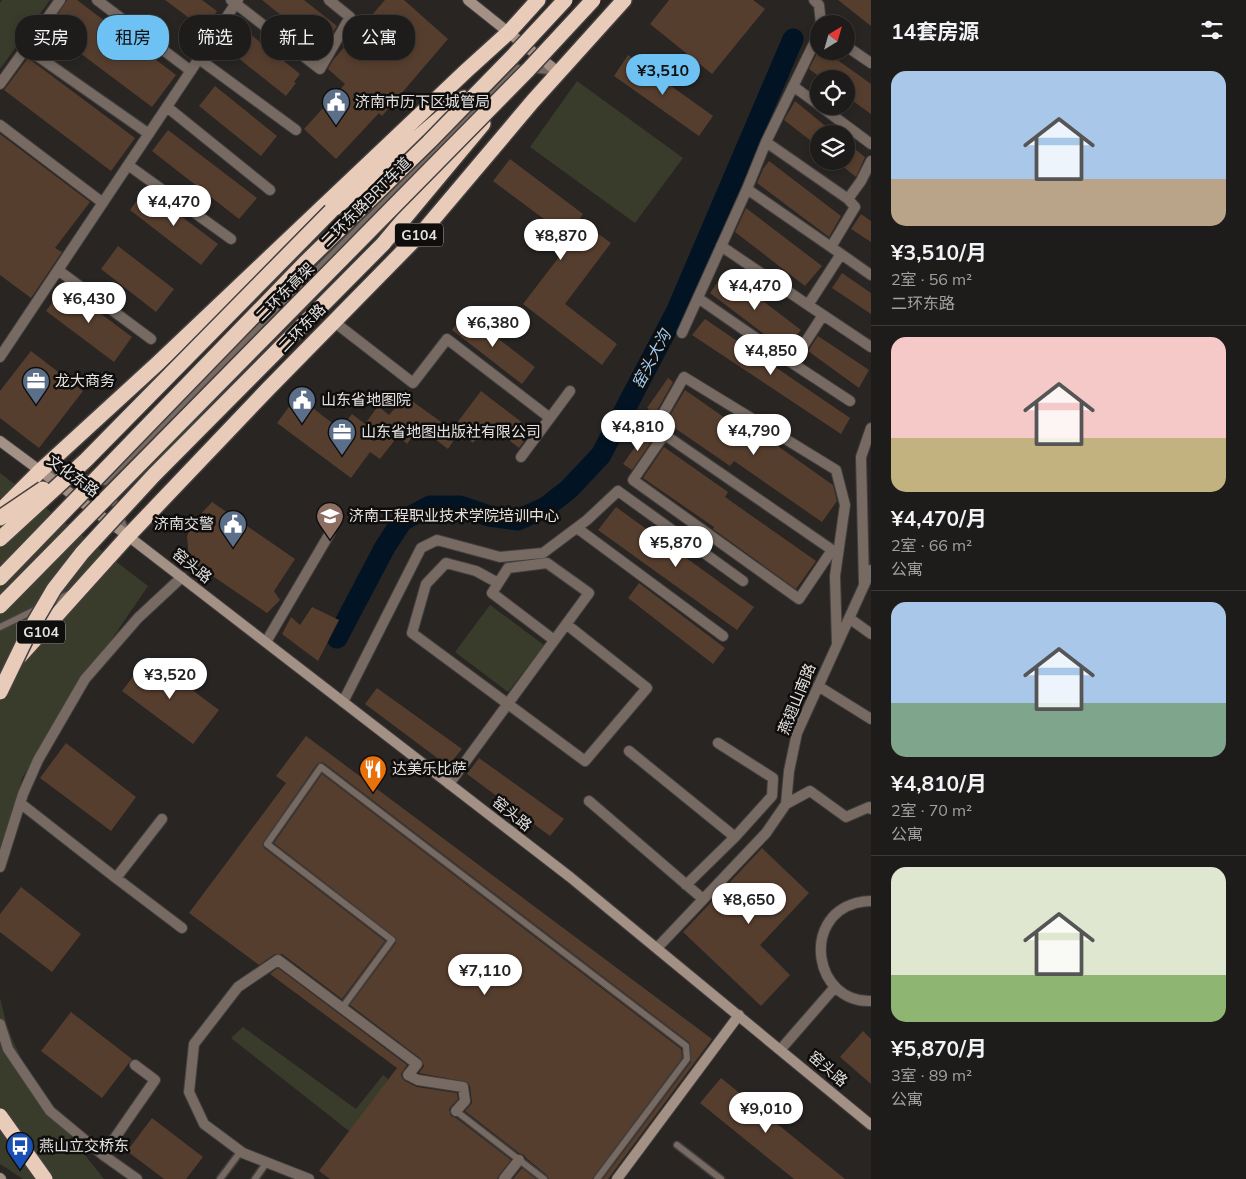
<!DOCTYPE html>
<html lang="zh">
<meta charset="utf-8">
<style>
:root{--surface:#1e1c1a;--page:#262523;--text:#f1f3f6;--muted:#a1a1a2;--line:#3c3a39;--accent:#6ec2f3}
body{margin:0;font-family:Mulish,"Noto Sans SC",sans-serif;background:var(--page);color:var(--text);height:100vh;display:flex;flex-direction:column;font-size:19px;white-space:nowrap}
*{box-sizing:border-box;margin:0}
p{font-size:16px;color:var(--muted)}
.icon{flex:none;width:28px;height:28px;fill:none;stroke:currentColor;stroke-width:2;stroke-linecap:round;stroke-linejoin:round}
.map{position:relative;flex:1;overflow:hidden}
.panel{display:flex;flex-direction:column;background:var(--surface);width:375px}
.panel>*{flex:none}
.guide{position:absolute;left:15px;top:15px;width:475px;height:45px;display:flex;gap:10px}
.needle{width:32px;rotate:37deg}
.tools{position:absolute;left:810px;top:15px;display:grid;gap:10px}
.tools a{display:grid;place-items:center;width:45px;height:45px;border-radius:50%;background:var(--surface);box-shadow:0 2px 8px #0003,0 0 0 1px var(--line);font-size:25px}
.price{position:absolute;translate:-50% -42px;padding:0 11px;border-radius:18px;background:#fff;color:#222;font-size:16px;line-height:32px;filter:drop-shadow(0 1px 2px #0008)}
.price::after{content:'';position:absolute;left:50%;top:30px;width:15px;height:11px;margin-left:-8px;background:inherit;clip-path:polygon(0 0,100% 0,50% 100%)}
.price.on{background:var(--accent);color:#111}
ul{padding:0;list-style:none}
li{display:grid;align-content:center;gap:10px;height:265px;padding:0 20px}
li+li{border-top:1px solid var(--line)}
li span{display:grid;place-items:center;height:155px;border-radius:15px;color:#555}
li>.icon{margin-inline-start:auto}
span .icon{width:90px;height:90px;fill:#fffc;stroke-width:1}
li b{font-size:21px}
h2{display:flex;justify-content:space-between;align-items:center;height:60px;padding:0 20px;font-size:21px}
.pill{padding:0 18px;border-radius:20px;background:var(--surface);box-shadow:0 2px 8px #0003,0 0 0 1px var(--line);font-size:18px;line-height:45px}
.pill.on{background:var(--accent);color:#111}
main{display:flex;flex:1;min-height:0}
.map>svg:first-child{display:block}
</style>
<main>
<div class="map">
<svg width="871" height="1179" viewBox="0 0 871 1179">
<rect width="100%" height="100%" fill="#282523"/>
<path fill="#3a3c2b" d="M2,0H50L0,69V3Z
M577,81L683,158L635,223L530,147Z
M0,473L148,586L67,705L22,778L7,837L0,873Z
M490,605L544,645L508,692L455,652Z
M0,998C3,1009 5,1021 9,1031C31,1087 67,1133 104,1179H23L0,1164Z
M243,1027L356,1109L383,1075L388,1079L376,1143L319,1171L349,1131L231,1038Z"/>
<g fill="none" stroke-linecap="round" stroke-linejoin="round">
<path stroke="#021424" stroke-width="21" d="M337,638L385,547L402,521L430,506H460L489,516L518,520L546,507L569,489L601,455L677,310L793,39"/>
</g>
<path fill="#563e2e" d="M67,0H77L176,75L152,107L48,29Z
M165,0H202L217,11L204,29Z
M262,0H304L337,26L322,48Z
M385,0H404L448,39L382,116L379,113L336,159L304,129L345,84L328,69L333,60Z
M669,0H753L765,9L712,74L650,24Z
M838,0H871V26Z
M240,26L300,74L294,82L296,83L286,96L223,46Z
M818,51H825L871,84V114L846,96V79H823L809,69Z
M628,55L713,116L699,136L614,76Z
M28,58L135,138L111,171L4,90Z
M215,86L277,136L261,156L199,106Z
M795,101L835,134H819V147L784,120Z
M168,130L257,198L239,219L152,151Z
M0,134L90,202L55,248L62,252L31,298L0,275Z
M846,142L865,157L856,177L836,161H846Z
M510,159L583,214L579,220L611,243L565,304L617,344L602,365L523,304L572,240L493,181Z
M769,161L841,216L829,237L757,183L763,169Z
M145,189L218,244L201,265L130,210Z
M746,208L822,266L805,286L735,232Z
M861,214L871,221V242L851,229Z
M118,246L174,289L156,312L101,269Z
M725,272L801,330L785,350L710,293Z
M842,273L871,293V314L832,288Z
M64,286L132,337L114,362L46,311Z
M465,313L535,367L522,384L452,330Z
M705,319L850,418L841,434L692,335Z
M818,336L869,370L859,388L808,351Z
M31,351L83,391L39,448L0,418V391Z
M668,378L673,382L655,414L647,408Z
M685,390L755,439L759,433L833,485L837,501L822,522L734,461L730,466L666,422Z
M481,391L532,430L519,448L488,424L473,443L453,428Z
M297,396L340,429L352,414L365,424L378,406L389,415L405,396L458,434L448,449L419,427L407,444L398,436L380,459L370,452L351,478L277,423Z
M644,434L653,439L632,470L623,464Z
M664,447L728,492L725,497L816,561L796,589L713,529L714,527L643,478Z
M212,502L295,559L274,591L280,600L267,613L189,560L187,536L195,520Z
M616,507L754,607L737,630L598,530Z
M639,583L725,648L713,664L628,598Z
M312,607L339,620L318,661L282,634L291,617L300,625Z
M148,657L219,710L193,744L122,691Z
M377,688L462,749L448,766L365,704Z
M306,736L712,1039L608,1179H603L691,1062L690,1043L324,763L321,762L317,764L262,844L264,848L385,941L342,999L282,954H275L259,965L189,913L286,783L276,776Z
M66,743L136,797L111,831L40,778Z
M479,758L564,819L550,836L467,774Z
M322,774L681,1049L682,1058L592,1179H549L547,1175L526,1158L524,1155L519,1153L465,1111L472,1103L470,1086L467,1082L419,1073L424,1066L421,1059L350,1005L396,943V938L274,843Z
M762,848L809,893L760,945L790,975L761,1006L683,932Z
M21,887L81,934L52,972L0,932V914Z
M278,968L407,1065L401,1074L402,1078L405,1081L417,1087L457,1093L458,1099L449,1109L451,1116L456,1118L511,1160L499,1175L497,1179H330L319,1171L397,1068L270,974Z
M71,1012L132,1059L102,1098L41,1051Z
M863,1031L871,1039V1084L840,1057Z
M721,1078L845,1179H794L700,1103Z
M152,1118L203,1157L186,1179H164L127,1151Z
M522,1168L536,1179H513Z"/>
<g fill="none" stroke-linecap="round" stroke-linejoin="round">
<g stroke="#423f3e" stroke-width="9">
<path id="lane" d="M532,69L556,72
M45,472L94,480
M105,482L518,68
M111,494L127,534
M48,604L71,593
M0,627L39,608
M342,1008L392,940L267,844L321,767L686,1046L687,1059L597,1179
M456,1111L544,1179
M677,1145L721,1179
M220,1179L241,1151
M255,1179L267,1162"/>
</g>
<g stroke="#423f3e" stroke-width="12">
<path id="street" d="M60,0L26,48L149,134
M97,0L191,71
M231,0L320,69L350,17L329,0
M814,0L819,5L821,24
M846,46L871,63
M199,59L296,130
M0,84L26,48
M793,86L819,105
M820,106L871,144
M167,107L270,190
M0,125L103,203
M766,142L848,199
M128,165L231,239
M747,189L831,247
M721,246L808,305
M841,254L871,275
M58,270L151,339
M698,298L792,363L850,401
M823,315L871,347
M333,321L413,383L447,339L550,418
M682,333L747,189L766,142L819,33
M0,357L238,0
M792,363L823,315L808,305L841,254L831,247L855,207L848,199L861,181L871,161
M664,435L633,480L799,599L832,550
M521,457L570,391
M577,528L723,636
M498,583L476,571L446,563L426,584L412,633L585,761L647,688L566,624
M864,583L861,457L871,428
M849,618L871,634
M266,642L330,533
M837,644L835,576L845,505L836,470L684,377L655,428L838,554
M818,686L871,719
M343,702L421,548L437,540L500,557L543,553L587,520L618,491L743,581
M718,743L773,778L772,796L735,837
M629,751L735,837L686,885
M449,784L589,593L547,563L508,568L492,593L554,640
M589,801L703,899
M20,803L116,878L162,819
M786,804L810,791L846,817L869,807L871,809
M0,867L23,794L38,760L85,679L138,618L182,577
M116,878L182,928
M871,901C866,901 860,902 856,903C801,918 814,1003 871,1001
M657,948L766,833L786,804L789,771L797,733L871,570
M0,1024L8,1049L50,1111L103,1155
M781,1049L835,987
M135,1065L155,1080L103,1155L137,1179
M309,1179L243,1153L204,1124L189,1092L194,1044L238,987L278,960L417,1064L408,1075L418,1080L463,1087L465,1101L456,1111
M504,1179L519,1160"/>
</g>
<g stroke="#423f3e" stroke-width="12">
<path id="secondary" d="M468,0L558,72
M0,441L128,536L570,877L871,1125
M0,1178L1,1179
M617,1179L739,1015"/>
</g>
<g stroke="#423f3e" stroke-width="18">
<path id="highway" d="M335,208L464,98
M383,244L483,124
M0,511L40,471L158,363L466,71L509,32L538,0
M20,656L128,536L268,389L425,229L533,101L624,0"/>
</g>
<use href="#lane" stroke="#766a63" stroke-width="6"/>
<use href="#street" stroke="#766a63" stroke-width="10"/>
<use href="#secondary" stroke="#a49186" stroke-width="10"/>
<use href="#highway" stroke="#e9cbb9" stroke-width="15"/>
<g stroke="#423f3e" stroke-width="18" stroke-linecap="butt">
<path id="highway-bridge" d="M0,518L43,489
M0,539L86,460L331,211
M0,578L306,262L429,142L513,56L565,0
M0,606L528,70L593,0
M0,692L30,630L54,589L82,553L154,475L383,244
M0,1116L45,1179"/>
</g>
<use href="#highway-bridge" stroke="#e9cbb9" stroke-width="15"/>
</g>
<defs>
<g id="civic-pin" transform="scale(1.4375)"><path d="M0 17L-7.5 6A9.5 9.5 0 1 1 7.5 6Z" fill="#5c6f8a" stroke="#0f0e0d"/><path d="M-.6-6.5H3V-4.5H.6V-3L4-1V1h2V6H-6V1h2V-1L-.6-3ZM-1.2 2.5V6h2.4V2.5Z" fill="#fff"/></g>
<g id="office-pin" transform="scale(1.4375)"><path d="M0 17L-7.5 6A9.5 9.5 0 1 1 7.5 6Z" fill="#5c6f8a" stroke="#0f0e0d"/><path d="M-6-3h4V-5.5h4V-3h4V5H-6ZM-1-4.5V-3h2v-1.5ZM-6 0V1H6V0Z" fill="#fff"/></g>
<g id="university-pin" transform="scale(1.4375)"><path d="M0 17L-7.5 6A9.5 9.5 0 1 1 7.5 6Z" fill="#8d6e63" stroke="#0f0e0d"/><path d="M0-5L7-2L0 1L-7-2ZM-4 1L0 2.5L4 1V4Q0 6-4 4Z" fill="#fff"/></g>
<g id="restaurant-pin" transform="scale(1.4375)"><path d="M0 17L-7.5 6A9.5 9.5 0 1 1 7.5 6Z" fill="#e8710a" stroke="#0f0e0d"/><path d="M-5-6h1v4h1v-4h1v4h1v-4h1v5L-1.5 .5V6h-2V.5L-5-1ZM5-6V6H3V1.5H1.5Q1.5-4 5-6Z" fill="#fff"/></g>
<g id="bus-pin" transform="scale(1.4375)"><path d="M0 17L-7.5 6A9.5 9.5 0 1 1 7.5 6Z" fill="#1a4fb4" stroke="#0f0e0d"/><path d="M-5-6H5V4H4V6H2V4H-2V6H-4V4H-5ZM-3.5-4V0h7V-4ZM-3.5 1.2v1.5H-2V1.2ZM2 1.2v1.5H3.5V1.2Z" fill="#fff"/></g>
</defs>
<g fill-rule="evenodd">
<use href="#civic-pin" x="336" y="102"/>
<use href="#office-pin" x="36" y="381"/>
<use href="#civic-pin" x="302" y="400"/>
<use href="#office-pin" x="342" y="432"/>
<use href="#university-pin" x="330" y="516"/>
<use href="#civic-pin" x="233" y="524"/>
<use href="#restaurant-pin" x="373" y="769"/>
<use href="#bus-pin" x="20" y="1146"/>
</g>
<g text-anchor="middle" stroke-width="5" stroke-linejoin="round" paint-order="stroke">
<g fill="#0f0e0d" stroke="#a4a2a1" stroke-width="1">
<rect x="395" y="223.5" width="48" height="23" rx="4"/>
<rect x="17" y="620.5" width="48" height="23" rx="4"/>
</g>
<g font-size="14" font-weight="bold" fill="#e4e2e1">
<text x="419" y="240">G104</text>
<text x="41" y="637">G104</text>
</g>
<g font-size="15" fill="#e4e2e1" stroke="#0f0e0d" text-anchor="start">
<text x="355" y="107">济南市历下区城管局</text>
<text x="55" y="386">龙大商务</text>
<text x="321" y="405">山东省地图院</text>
<text x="361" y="437">山东省地图出版社有限公司</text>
<text x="349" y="521">济南工程职业技术学院培训中心</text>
<text x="214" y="529" text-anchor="end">济南交警</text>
<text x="392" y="774">达美乐比萨</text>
<text x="39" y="1151">燕山立交桥东</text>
</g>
<g font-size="15" fill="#e4e2e1" stroke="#0f0e0d">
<text transform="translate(366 202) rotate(-45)" y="5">二环东路BRT车道</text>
<text transform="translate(285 292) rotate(-45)" y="5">二环东高架</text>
<text transform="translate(302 328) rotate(-46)" y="5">二环东路</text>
<text transform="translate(73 476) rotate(36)" y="5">文化东路</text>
<text transform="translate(192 566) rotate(38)" y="5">窑头路</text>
<text transform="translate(797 699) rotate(-68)" y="5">燕翅山南路</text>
<text transform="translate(512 814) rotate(38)" y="5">窑头路</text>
<text transform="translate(828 1069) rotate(40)" y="5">窑头路</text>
</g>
<g font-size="16" font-style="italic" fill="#a0ccf3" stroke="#0f0e0d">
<text transform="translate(651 359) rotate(-62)" y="6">窑头大沟</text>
</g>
</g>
</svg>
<div class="tools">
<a><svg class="needle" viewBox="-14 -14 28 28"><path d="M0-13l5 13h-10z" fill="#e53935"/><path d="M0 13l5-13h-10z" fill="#a1a1a2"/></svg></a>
<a><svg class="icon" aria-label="locate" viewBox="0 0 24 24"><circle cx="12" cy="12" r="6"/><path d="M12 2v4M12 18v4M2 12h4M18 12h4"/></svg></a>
<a><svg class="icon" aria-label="layers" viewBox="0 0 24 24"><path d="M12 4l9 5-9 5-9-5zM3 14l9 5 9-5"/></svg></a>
</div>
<b class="price on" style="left:663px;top:96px">¥3,510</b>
<b class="price" style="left:174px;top:227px">¥4,470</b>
<b class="price" style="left:561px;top:261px">¥8,870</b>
<b class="price" style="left:755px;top:311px">¥4,470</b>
<b class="price" style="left:89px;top:324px">¥6,430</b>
<b class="price" style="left:493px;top:348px">¥6,380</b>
<b class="price" style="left:771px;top:376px">¥4,850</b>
<b class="price" style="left:638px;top:452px">¥4,810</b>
<b class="price" style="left:754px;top:456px">¥4,790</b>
<b class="price" style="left:676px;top:568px">¥5,870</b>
<b class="price" style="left:170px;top:700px">¥3,520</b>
<b class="price" style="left:749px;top:925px">¥8,650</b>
<b class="price" style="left:485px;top:996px">¥7,110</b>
<b class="price" style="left:766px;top:1134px">¥9,010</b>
<div class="guide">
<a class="pill">买房</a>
<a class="pill on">租房</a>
<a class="pill">筛选</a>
<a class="pill">新上</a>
<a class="pill">公寓</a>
</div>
</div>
<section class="panel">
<h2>14套房源<svg class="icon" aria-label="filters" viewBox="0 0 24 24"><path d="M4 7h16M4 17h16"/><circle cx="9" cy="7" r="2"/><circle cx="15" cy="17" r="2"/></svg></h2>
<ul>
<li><span style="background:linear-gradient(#a9c7e8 70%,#b9a48a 0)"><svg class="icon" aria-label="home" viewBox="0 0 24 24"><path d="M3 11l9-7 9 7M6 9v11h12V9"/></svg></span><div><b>¥3,510/月</b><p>2室 · 56 m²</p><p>二环东路</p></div></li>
<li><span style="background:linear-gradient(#f6c9c9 65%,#c2b280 0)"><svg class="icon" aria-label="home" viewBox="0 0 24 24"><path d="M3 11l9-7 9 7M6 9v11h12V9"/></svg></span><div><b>¥4,470/月</b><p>2室 · 66 m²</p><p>公寓</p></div></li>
<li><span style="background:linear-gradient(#a9c7e8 65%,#7fa58c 0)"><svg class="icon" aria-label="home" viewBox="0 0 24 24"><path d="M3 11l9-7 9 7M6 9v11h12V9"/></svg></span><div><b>¥4,810/月</b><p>2室 · 70 m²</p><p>公寓</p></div></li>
<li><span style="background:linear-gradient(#dfe7d0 70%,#8fb573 0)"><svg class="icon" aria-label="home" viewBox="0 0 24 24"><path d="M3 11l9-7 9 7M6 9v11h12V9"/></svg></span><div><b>¥5,870/月</b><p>3室 · 89 m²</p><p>公寓</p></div></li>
</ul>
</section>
</main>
